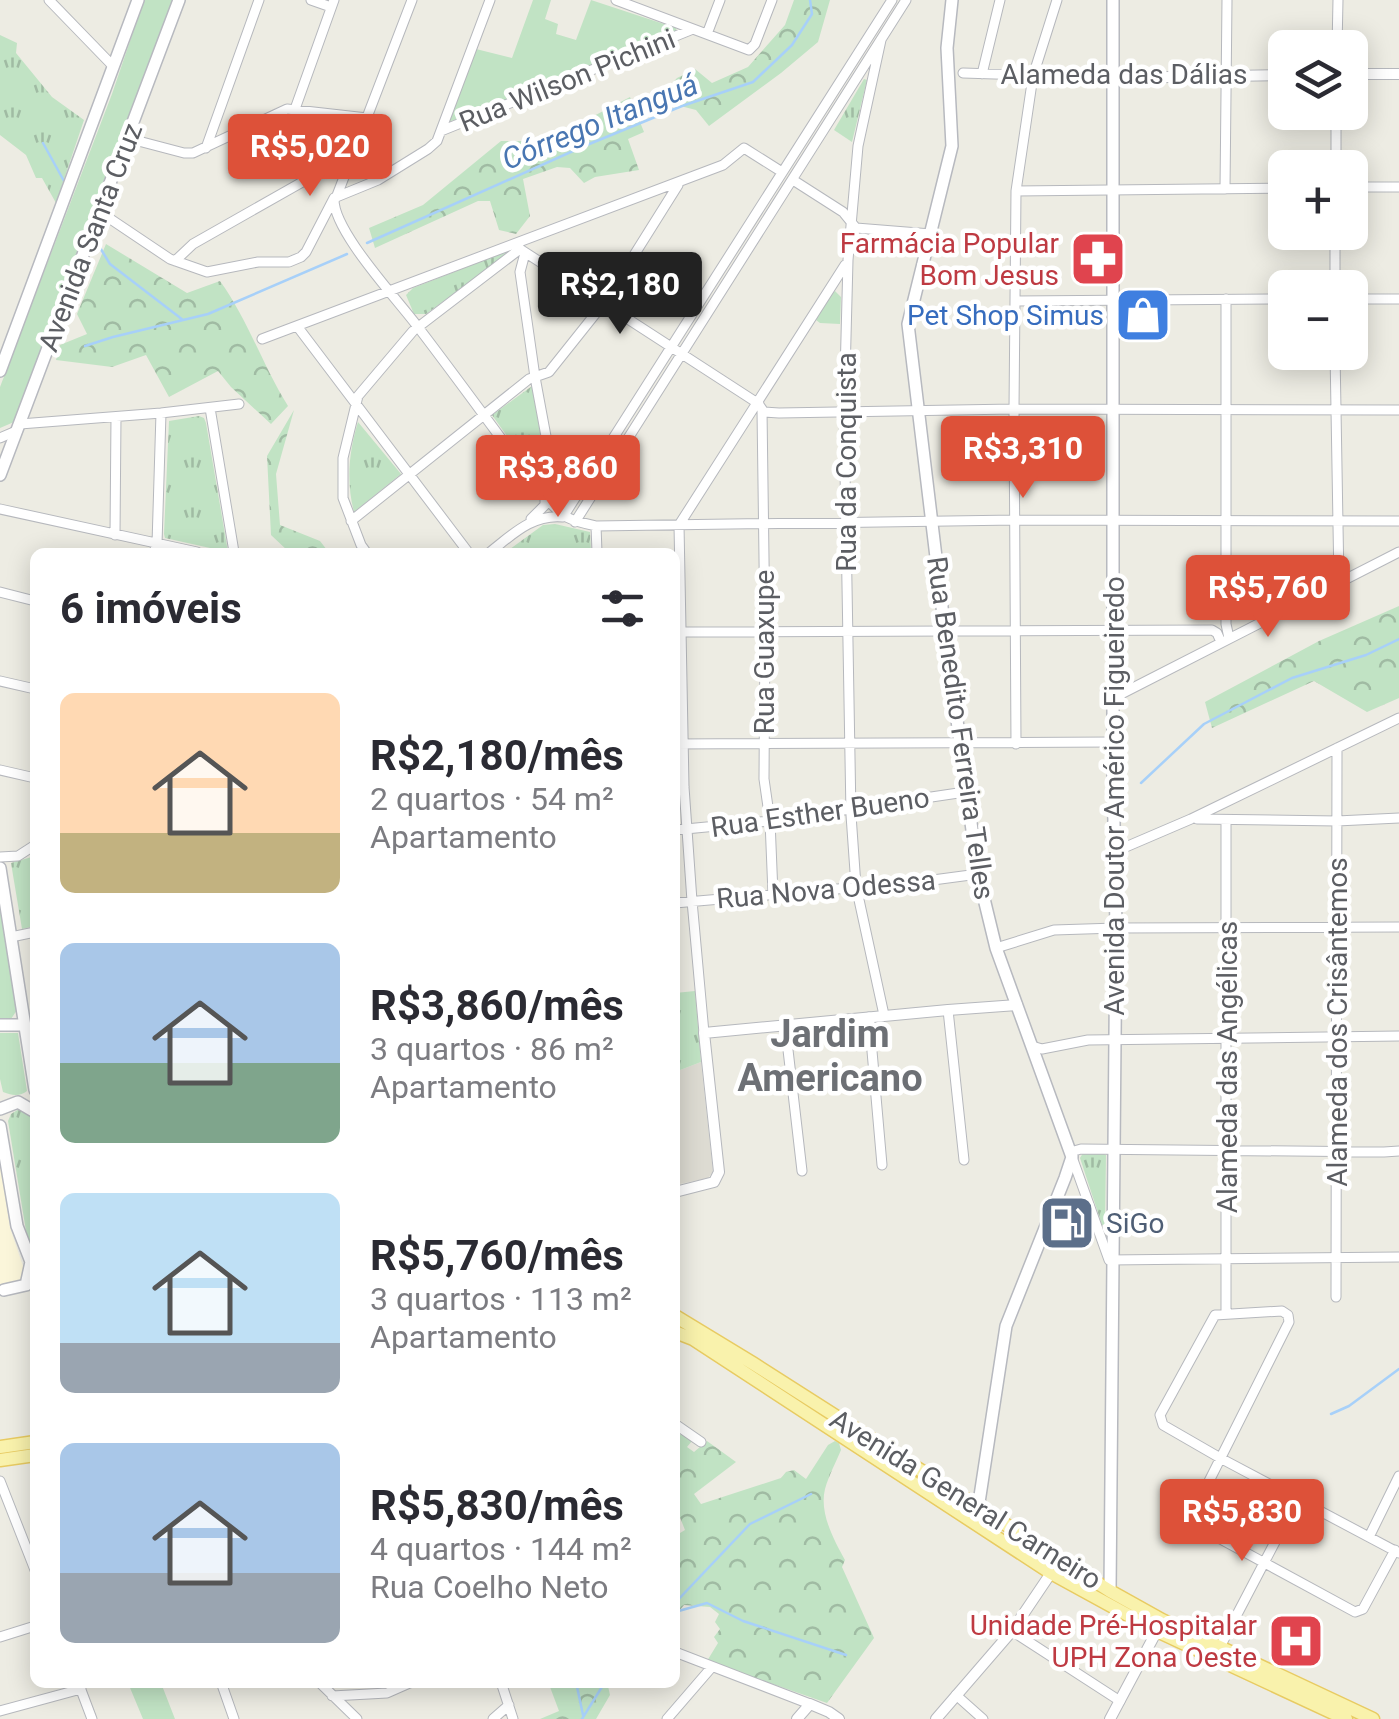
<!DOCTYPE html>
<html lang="pt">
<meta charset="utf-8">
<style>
:root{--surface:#fff;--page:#f2f2f3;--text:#2b2b33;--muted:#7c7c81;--accent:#dd5139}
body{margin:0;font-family:Roboto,sans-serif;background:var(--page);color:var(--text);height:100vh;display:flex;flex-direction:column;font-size:38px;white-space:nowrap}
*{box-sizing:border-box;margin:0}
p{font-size:32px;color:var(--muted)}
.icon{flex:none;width:55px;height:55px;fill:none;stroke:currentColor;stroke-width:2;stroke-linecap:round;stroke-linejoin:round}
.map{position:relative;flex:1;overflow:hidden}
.side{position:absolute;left:30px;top:548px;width:650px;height:1140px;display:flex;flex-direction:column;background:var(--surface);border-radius:15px;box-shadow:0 5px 25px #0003}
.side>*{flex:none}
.buttons{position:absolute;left:1268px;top:30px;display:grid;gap:20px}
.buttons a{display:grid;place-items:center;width:100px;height:100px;border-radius:15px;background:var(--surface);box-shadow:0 5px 25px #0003;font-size:50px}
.price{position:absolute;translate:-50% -85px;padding:0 22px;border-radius:10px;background:var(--accent);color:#fff;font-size:32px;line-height:65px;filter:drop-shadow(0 2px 5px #0008)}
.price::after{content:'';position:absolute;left:50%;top:60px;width:30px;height:22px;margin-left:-15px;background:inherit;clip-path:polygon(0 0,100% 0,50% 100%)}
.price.on{background:#222;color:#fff}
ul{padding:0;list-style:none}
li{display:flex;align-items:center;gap:30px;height:250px;padding:0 30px}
li span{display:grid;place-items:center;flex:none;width:280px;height:200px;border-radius:15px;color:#555}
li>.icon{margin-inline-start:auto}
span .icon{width:120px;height:120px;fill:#fffc;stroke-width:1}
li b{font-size:42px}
h2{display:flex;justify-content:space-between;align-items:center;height:120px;padding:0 30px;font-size:42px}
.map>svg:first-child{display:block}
</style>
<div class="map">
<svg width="1399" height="1719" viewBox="0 0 1399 1719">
<defs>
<pattern id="industrial-grid" width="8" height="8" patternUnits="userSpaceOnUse" patternTransform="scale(2.5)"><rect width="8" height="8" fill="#e1dfdb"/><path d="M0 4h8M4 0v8" fill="none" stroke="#bab8b5"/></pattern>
<pattern id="forest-crowns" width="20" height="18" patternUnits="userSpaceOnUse" patternTransform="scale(2.5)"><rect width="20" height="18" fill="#c1e3c4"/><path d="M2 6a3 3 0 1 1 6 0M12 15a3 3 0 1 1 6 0" fill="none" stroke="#a0bba3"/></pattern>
<pattern id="park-tufts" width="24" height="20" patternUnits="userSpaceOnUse" patternTransform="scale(2.5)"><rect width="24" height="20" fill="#c1e3c4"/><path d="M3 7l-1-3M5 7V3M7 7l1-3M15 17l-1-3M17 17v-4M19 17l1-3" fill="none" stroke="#a0bba3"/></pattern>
</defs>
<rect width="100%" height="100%" fill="#edece3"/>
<path fill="#fbf6da" d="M0,1162L10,1228L24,1269L21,1282L11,1286L0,1285Z"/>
<path fill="url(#industrial-grid)" d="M586,444L598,452L580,480L571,483L566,482L561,478Z"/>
<path fill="#dddbd2" d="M701,1062L713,1172L708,1178L675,1185V1072Z"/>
<path fill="#c1e3c4" d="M144,0H175L14,422L0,428V387L112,94Z
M533,0H551L545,19L558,24L556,34L576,40L591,0L676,28L677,32L449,122L476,49L512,58Z
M0,894L17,1010L11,1019L0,1022Z
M0,1033H18L27,1091C20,1097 10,1095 3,1092L0,1079Z
M128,1683H161L175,1719H143Z"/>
<path fill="url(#forest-crowns)" d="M794,0H830L818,42L781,73L709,126L696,110L657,100L677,78L695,69L712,83L748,67L785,25Z
M630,97L644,132L628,139L639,170L595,177L584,183L570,168L557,167L523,179L530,216L516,234L499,230L490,201H478L375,248L369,228L423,205L501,141H546Z
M106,244L187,293L220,281C248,320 263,366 288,406L271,424L231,387L218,371L169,397L146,355L112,367L56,360L60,345L87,334L77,314Z
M294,410L276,474L280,525L320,541L327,550L325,552H289L271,535L267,456Z
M1399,606V698L1367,712L1314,681L1212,728L1205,702L1319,641Z
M681,1434L692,1441L687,1447L694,1452L707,1441L736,1462L694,1494L701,1504L781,1478L786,1472L794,1470L806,1479L828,1445L835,1441L839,1443L841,1450C836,1462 829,1475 825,1489C819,1513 834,1540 845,1560L842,1567L874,1638L827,1703L707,1661L718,1643L714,1637L720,1629L715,1622L719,1614L710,1607L684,1605L675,1616V1572L678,1569L675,1566V1536L685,1530L675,1505V1441Z
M563,1682L611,1683L608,1686L610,1695L596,1719H540L559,1711L550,1687Z"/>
<path fill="url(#park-tufts)" d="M0,35L17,43L16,53L52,97L84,120L56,203L42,178H36L26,155L0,135Z
M864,79L867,80L852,142L834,130Z
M505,252L507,255L426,314H414L406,295L413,288Z
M835,291L841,297L840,324L820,323L816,320L831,294Z
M532,386L548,478L553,487L564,493V497L557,500L551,498L492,415Z
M199,416L204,418L206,423L228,552L165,538L164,534L169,421Z
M358,422L401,474L354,512C346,482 349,451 358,422Z
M555,524L590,532L591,552H506L543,525Z
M35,856V926L22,929L11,863Z
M695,991L701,1062L675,1072V993Z
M19,1109L35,1117V1258L26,1231L8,1121L11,1114Z
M1083,1153H1102L1106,1155L1105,1226L1102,1225L1080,1158Z"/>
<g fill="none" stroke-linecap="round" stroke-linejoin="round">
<path stroke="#a7d0f9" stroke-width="2.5" d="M43,143L64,181
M367,243L582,147L682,106L753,82L792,45L812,14L810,0
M99,246L110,264L183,320
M85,346L113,337L208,314L347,254
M1141,783L1204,724L1292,678L1366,655L1399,639
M1331,1414L1349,1406L1399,1369
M675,1603L750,1524L811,1494
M675,1612L707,1603L743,1621L846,1655
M576,1682L583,1715
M582,1719L605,1682"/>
<g stroke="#b6b8bd" stroke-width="11">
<path id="minor" d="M49,0L113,66
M311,0L331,7
M616,0L749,50L755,44L772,0
M707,34L720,0
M881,40L858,146L848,260L844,414L851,815L856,886L884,1015
M1337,48L1338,0
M963,73L1112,78
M982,74L1000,0
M295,109L334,0
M441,131L693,29
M127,138L184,153H193L287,109L367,118
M206,148L259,0
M1336,168V112
M793,180L843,212L856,228L931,234
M1350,187H1399
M1225,189L1227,0
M1016,191L1285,188
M334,198C332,231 401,303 421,331C463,386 503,442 545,497C564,519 569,520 596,526L1016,520L1399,521
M336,198L412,0
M100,212L170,259L207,272L258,262H289L301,257L306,252L334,198L378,180L428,149L437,141L490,0
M518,245L520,249L759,404
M525,253L520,272L535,377L553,474C559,486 569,493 582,486
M175,261L193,244L327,168L348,166
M1335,288V232
M1226,299V624L1229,638
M1350,299H1399
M1015,301L1285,299
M297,326L468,552
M262,339L723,165L744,148L782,172
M1335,352L1339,583
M757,402L764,412L779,413L1014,409L1399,410
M210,408L234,552
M762,410L765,632L764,779L770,821L773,894
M20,424L161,413L239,404
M0,438L16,431
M0,509L197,552
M531,519L545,505V497L558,504L573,499
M351,521L529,379L549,372L604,303L678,185
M575,522L906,0
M596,526L597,552
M115,535L116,417
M154,552L157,544L161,413
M366,552L361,545L343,498V458L358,396L413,331L520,249
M490,552C512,535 532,514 563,517L892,0
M0,592L35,601
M675,632L1212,630L1217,633L1221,642
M0,681L35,689
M1114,701L1123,693L1399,552
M675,744L1114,742
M1016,744L1014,409L1016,191L1033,76L1057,0
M0,770L35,778
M1197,819L1337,821L1399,818
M1226,820V1313
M675,830L770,821L965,792
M1114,852L1191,819L1399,718
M0,857L18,856L35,845
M675,903L918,882L978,874
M11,937L35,932
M996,948L1054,930L1116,928L1399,927
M948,1010L964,1160
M869,1017L882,1165
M785,1024L802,1171
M704,1033L692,901L684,787L679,525L845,265
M1032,1046L1042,1049L1088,1040L1399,1036
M1399,1151L1384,1152L1081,1149L1074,1151L1072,1157L1109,1260L1399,1257
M1336,1297L1337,748
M675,1424L701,1442
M0,1481L35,1570
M1369,1537L1399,1476
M1395,1550L1363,1609L1355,1612L1191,1523V1517L1289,1322L1288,1315L1282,1311L1215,1315L1160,1415L1163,1425L1222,1459L1399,1553
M1012,1631L1120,1701
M0,1637L35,1626
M1220,1647L1298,1498
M675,1652L810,1704
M78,1682L92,1719
M221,1682L234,1719
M319,1682L357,1719
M501,1682L513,1719
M956,1695L983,1719
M332,1696L387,1693L412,1682
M0,1711L81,1689
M493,1719L509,1705
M667,1719L711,1668"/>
</g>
<g stroke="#b6b8bd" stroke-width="12">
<path id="tertiary" d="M1350,74H1399
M1112,78L1285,75
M675,1192L714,1182L719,1172L704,1033L948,1010L1017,1005
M797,1719L810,1704L829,1712L839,1719
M936,1719L1012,1631L1051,1573
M1110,1719L1159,1627"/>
</g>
<g stroke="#b7b9bf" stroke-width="14">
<path id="secondary" d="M952,0L947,48L952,146L908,324L945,632L978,874L996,948L1072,1157L1065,1178L1006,1326L978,1509
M0,371L138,0
M0,475L179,0
M0,868L35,1090
M0,1025H25
M0,1109L18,1102L35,1112
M0,1126L17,1226L35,1272
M4,1290L26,1285L31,1262
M1110,1591L1116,928L1113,771V0"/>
</g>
<g stroke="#e8cb62" stroke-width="15">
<path id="primary" d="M675,1316L754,1364L1110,1591L1162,1620L1373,1719
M675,1332L693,1339L1051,1573L1157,1631L1346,1719
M0,1447L35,1442
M0,1460L35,1455"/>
</g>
<use href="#minor" stroke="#fff" stroke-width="9"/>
<use href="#tertiary" stroke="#fff" stroke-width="10"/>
<use href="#secondary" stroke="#fff" stroke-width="11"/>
<use href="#primary" stroke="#f9f2ac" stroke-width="12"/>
</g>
<defs>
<g id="pharmacy-square" transform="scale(2.875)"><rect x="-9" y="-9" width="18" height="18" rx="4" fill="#e0444e" stroke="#fff"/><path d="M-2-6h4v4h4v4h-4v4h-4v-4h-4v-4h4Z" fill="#fff"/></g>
<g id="shop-square" transform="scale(2.875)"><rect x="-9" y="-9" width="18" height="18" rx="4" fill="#3f7fe0" stroke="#fff"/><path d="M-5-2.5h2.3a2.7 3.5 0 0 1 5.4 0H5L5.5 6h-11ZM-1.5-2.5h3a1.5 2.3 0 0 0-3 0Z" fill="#fff"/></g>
<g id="fuel-square" transform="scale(2.875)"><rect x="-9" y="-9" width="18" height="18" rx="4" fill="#5c6f8a" stroke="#fff"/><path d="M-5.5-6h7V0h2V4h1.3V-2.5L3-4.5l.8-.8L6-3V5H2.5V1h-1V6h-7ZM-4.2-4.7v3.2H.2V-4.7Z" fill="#fff"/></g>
<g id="hospital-square" transform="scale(2.875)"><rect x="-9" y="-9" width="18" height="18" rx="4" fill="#e0444e" stroke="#fff"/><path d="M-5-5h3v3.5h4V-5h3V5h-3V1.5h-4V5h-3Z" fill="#fff"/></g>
</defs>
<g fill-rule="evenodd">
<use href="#pharmacy-square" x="1098" y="259"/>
<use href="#shop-square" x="1143" y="315"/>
<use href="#fuel-square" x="1067" y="1223"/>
<use href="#hospital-square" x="1296" y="1641"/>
</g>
<g text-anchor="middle" stroke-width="9" stroke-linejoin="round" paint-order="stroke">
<g font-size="28" fill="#5c5e63" stroke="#fff">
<text x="1124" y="84">Alameda das Dálias</text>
<text transform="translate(567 80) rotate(-22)" y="10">Rua Wilson Pichini</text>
<text transform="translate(90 237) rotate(-69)" y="10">Avenida Santa Cruz</text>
<text transform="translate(846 462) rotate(-90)" y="10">Rua da Conquista</text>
<text transform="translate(764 652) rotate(-90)" y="10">Rua Guaxupe</text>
<text transform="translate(961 728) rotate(82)" y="10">Rua Benedito Ferreira Telles</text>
<text transform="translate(1114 796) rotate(-90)" y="10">Avenida Doutor Américo Figueiredo</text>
<text transform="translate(820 812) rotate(-8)" y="10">Rua Esther Bueno</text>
<text transform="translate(826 889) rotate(-5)" y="10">Rua Nova Odessa</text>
<text transform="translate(1337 1022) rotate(-90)" y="10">Alameda dos Crisântemos</text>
<text transform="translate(1227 1067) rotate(-90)" y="10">Alameda das Angélicas</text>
<text transform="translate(966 1499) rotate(32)" y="10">Avenida General Carneiro</text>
</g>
<g font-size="28" fill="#be3a42" stroke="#fff" text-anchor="end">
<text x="1059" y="253">Farmácia Popular<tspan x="1059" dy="32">Bom Jesus</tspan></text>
<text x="1257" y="1635">Unidade Pré-Hospitalar<tspan x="1257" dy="32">UPH Zona Oeste</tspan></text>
</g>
<g font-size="28" fill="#366cbe" stroke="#fff" text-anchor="end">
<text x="1104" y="325">Pet Shop Simus</text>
</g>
<g font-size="28" fill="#4e5e75" stroke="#fff" text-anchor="start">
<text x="1106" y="1233">SiGo</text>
</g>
<g font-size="30" font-style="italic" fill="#4976b2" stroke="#fff">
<text transform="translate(600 122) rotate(-22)" y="10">Córrego Itanguá</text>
</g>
<g font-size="38" font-weight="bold" fill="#6d7075" stroke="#fff">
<text x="830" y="1047">Jardim<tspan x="830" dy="44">Americano</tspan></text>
</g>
</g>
</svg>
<div class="buttons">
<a><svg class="icon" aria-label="layers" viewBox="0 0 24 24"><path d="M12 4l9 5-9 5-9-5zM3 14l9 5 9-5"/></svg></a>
<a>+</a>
<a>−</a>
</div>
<b class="price" style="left:310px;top:199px">R$5,020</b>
<b class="price on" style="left:620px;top:337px">R$2,180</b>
<b class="price" style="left:1023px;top:501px">R$3,310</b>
<b class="price" style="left:558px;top:520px">R$3,860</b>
<b class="price" style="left:1268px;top:640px">R$5,760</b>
<b class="price" style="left:1242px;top:1564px">R$5,830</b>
<section class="side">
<h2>6 imóveis<svg class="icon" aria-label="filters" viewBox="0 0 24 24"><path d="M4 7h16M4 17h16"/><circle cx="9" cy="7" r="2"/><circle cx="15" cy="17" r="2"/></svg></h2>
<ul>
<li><span style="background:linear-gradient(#ffd9b3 70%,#c2b280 0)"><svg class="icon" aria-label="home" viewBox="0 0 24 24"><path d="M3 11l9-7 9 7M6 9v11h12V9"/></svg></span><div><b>R$2,180/mês</b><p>2 quartos · 54 m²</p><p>Apartamento</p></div></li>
<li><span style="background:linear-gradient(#a9c7e8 60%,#7fa58c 0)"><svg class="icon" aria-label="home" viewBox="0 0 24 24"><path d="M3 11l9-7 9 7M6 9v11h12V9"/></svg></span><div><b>R$3,860/mês</b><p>3 quartos · 86 m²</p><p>Apartamento</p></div></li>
<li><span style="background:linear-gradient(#bfe0f5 75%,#9aa5b1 0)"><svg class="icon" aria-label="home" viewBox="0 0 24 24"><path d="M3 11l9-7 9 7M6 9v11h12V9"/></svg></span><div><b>R$5,760/mês</b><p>3 quartos · 113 m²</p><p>Apartamento</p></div></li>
<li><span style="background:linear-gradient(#a9c7e8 65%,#9aa5b1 0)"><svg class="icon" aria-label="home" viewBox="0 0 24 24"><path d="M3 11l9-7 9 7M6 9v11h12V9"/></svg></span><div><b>R$5,830/mês</b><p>4 quartos · 144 m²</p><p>Rua Coelho Neto</p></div></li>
</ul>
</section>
</div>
